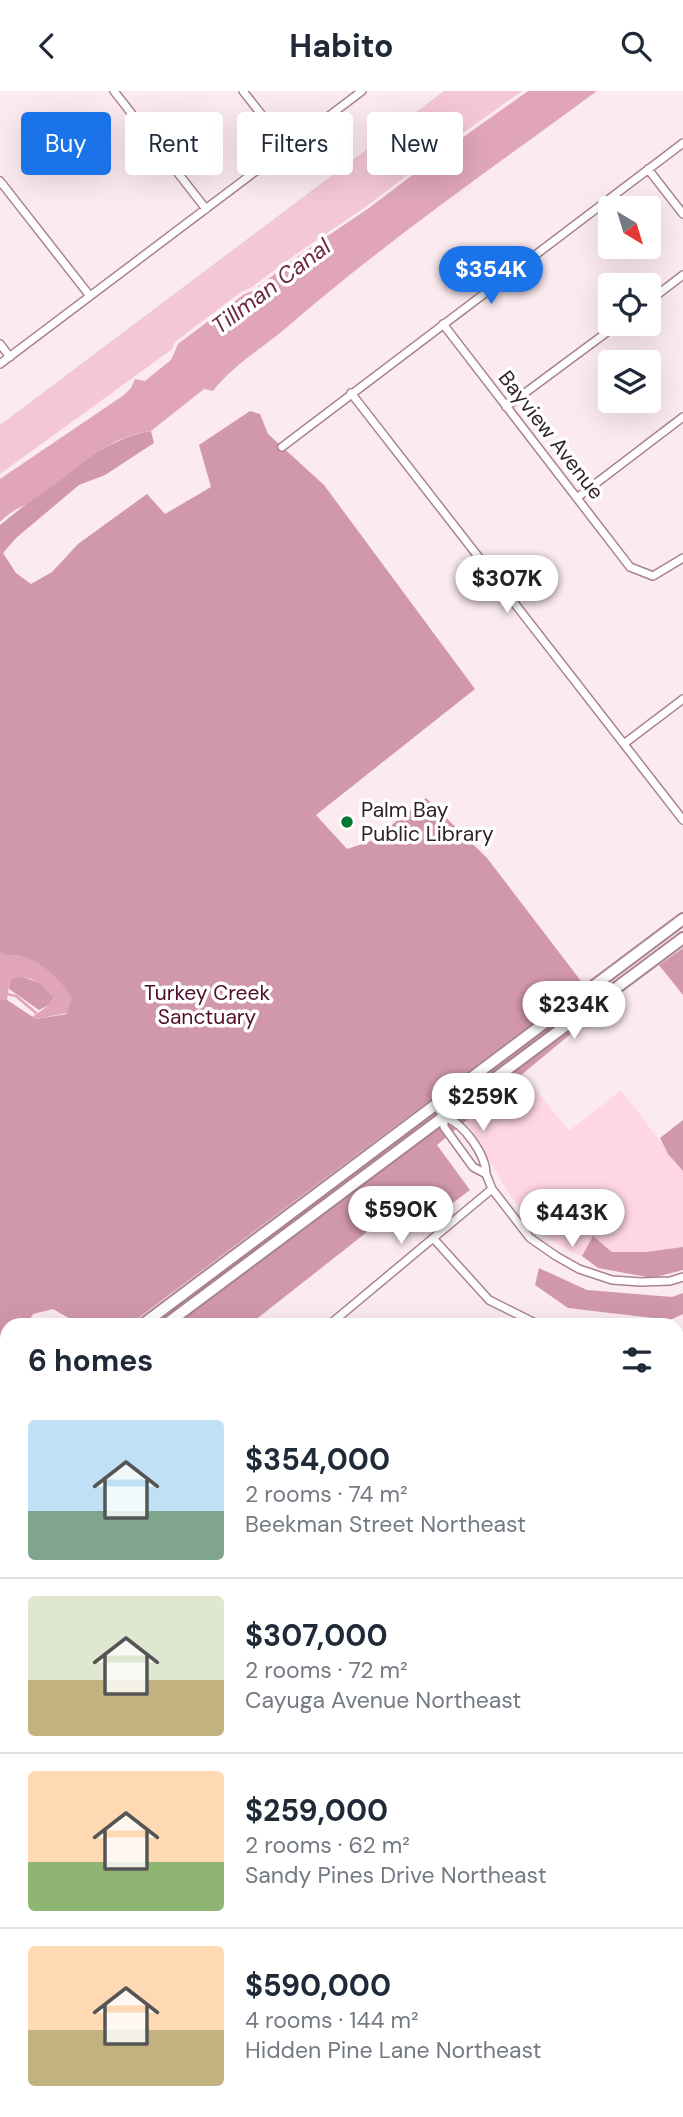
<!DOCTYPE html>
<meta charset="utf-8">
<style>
:root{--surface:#fff;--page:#f2f2f3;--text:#1f2937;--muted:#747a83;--line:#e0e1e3;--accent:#1a73e8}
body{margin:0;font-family:"DM Sans",sans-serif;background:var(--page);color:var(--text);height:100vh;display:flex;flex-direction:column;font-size:26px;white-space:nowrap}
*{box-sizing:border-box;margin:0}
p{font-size:23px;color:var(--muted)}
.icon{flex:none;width:38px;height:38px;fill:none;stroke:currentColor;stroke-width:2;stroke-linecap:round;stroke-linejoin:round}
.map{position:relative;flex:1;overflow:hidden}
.details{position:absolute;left:0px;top:1227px;width:684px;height:800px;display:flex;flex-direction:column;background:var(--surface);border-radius:21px 21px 0 0;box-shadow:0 7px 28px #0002}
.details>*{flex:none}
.top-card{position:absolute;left:21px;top:21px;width:642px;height:63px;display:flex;gap:14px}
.needle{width:46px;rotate:142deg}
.tools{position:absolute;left:598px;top:105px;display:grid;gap:14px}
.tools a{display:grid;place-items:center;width:63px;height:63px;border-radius:7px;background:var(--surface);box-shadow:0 7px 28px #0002;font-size:35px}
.price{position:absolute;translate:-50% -60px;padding:0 16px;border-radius:24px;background:#fff;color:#222;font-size:23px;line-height:46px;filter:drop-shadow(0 2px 4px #0008)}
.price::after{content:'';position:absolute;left:50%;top:42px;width:21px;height:16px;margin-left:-10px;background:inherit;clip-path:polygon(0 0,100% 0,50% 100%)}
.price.active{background:var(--accent);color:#fff}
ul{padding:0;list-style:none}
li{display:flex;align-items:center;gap:21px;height:175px;padding:0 28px}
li+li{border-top:2px solid var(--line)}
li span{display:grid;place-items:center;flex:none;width:196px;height:140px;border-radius:7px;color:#555}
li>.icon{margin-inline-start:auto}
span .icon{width:84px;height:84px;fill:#fffc;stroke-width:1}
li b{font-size:30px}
h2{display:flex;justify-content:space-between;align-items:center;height:84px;padding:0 28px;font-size:30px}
.tag{padding:0 24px;border-radius:7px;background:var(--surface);box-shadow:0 7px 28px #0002;font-size:24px;line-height:63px}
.tag.active{background:var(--accent);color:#fff}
header{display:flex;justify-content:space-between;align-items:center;height:91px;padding:0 28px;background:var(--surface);font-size:32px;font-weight:700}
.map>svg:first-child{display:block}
</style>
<header><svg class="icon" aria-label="back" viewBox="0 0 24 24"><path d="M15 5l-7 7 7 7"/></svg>Habito<svg class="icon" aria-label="search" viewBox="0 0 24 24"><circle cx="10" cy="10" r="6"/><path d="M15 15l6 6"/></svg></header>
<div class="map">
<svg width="683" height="2026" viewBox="0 0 683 2026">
<rect width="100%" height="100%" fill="#fbeaee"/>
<path fill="#ffd7e2" d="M524,984L569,1040L621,999L683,1080V1156L646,1161H612L593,1145L582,1165L569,1160L539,1141L508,1101L466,1030Z
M7,1317V1469L0,1465V1319Z
M678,1736H683V2026H451L446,2020H677V1847L680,1814Z"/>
<path fill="#f4c7d4" d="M444,0H522L446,54L367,115L299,161L252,196L241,201L176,250L171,259L0,383V334Z
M677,1335L683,1339V1557L677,1555Z
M0,1465L7,1469V1629L0,1624Z"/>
<path fill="#d198a9" d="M250,320L260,323L268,343L324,394L475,598L316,724L347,758L371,750L426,707L487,767L584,894L129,1234H81L53,1218L33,1223L27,1234H7V1253L0,1257V909H7L36,928L67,923L22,865L4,864L0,861V434C41,402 100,347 151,340L154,352L105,384L79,394L16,447L3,462L16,482L31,493L52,481L78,453L147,403L165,423L211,396L199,354Z
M683,857V904L659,874Z
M20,885L40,892L54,906L49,914L39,919L9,898L10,888Z
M580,912L584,917L158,1234H150Z
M590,924L591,926L437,1054L470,1099L438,1123L419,1100L249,1234H173Z
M683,1029V1080L668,1063L660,1047Z
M593,1145L612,1161H646L683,1156V1179L652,1187L598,1177L582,1165Z
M539,1177L587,1199L672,1206L683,1202V1223L670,1229L568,1217L535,1194Z"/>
<path fill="#e0a6b7" d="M528,0H597C492,77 384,152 286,237C261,258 233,274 213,300L204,298L151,340C101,346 72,386 31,410C18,418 11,420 0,431V388L124,304L131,297L135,288L145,290L171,269L178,253L243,204L254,199L301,163L369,117L448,57Z
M0,861C7,866 14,863 22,865C43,871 61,889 72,907L67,922L36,928L32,926L49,914L54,906C42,893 29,882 10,888L7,909H0Z"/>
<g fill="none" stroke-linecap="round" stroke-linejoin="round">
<path stroke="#e0a6b7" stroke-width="2.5" d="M7,903L16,905L36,922
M677,1458H683
M0,1550L7,1546
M0,1615L7,1613
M645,2020L649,2026"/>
<g stroke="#a9838e" stroke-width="10">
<path id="street" d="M114,0L206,118
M243,0L287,56
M648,78L683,123
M0,90L90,205
M649,210L683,184
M443,233L630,476L653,485L683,467
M0,253L10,266
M0,273L362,0
M351,302L683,729
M506,316L618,233
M282,356L683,52
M578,406L683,326
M625,652L683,608
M435,1014L444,1026V1036L473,1076L486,1083L492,1098L530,1147L556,1165L579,1178L612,1189L641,1191L670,1190L683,1186
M444,1026C463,1031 486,1064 486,1083
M433,1147L489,1209L539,1234
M329,1234L492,1098
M677,1259H683
M0,1749L7,1759
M0,1805L7,1802
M0,1927L7,1923
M149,2020L153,2026
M275,2020L279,2026
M62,2026L70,2020"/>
</g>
<g stroke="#a9838e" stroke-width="14">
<path id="secondary" d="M142,1234L683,828
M165,1234L683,847
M0,1300L7,1297
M0,1314L7,1312
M677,1716H683
M677,1729H683"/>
</g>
<use href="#street" stroke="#fff" stroke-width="7"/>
<use href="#secondary" stroke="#fff" stroke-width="10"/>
</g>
<circle fill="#007930" stroke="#fff" stroke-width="2.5" cx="347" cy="731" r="7"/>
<g text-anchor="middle" stroke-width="7" stroke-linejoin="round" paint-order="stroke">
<g font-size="21" fill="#302125" stroke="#fff">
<text transform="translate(551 344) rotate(52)" y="7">Bayview Avenue</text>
</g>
<g font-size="21" fill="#302125" stroke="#fff" text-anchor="start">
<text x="361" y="726">Palm Bay<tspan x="361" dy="24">Public Library</tspan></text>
</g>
<g font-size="21" fill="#510e2b" stroke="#fff">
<text x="207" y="909">Turkey Creek<tspan x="207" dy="24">Sanctuary</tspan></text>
</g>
<g font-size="23" font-style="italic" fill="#6f2a44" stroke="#fff">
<text transform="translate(271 195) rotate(-37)" y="8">Tillman Canal</text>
</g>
</g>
</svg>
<div class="tools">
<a><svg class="needle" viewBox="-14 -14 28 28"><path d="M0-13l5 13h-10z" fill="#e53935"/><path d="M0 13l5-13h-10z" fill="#747a83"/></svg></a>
<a><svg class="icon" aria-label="locate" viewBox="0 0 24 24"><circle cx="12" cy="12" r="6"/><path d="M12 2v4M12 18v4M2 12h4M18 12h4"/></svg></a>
<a><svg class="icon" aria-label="layers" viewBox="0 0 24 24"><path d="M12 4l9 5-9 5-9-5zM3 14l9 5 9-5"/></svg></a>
</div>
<b class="price active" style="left:491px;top:215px">$354K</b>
<b class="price" style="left:507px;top:524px">$307K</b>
<b class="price" style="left:574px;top:950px">$234K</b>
<b class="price" style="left:483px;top:1042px">$259K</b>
<b class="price" style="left:401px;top:1155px">$590K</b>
<b class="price" style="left:572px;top:1158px">$443K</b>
<div class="top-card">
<a class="tag active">Buy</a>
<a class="tag">Rent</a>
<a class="tag">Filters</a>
<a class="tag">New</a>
</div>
<section class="details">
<h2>6 homes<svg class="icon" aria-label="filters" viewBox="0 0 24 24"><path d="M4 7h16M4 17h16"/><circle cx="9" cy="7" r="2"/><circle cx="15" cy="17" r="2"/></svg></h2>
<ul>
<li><span style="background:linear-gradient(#bfe0f5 65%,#7fa58c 0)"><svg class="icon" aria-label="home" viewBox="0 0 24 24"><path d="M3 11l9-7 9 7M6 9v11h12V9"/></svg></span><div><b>$354,000</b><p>2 rooms · 74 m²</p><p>Beekman Street Northeast</p></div></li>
<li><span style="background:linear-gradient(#dfe7d0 60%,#c2b280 0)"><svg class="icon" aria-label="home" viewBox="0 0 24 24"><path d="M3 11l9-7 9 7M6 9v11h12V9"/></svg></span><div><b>$307,000</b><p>2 rooms · 72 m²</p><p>Cayuga Avenue Northeast</p></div></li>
<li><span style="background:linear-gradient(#ffd9b3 65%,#8fb573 0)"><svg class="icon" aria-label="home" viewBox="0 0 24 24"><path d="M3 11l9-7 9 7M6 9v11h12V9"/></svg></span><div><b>$259,000</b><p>2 rooms · 62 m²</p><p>Sandy Pines Drive Northeast</p></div></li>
<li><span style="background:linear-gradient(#ffd9b3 60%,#c2b280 0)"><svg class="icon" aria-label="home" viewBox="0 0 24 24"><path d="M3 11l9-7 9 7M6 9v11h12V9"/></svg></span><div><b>$590,000</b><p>4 rooms · 144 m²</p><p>Hidden Pine Lane Northeast</p></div></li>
</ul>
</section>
</div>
